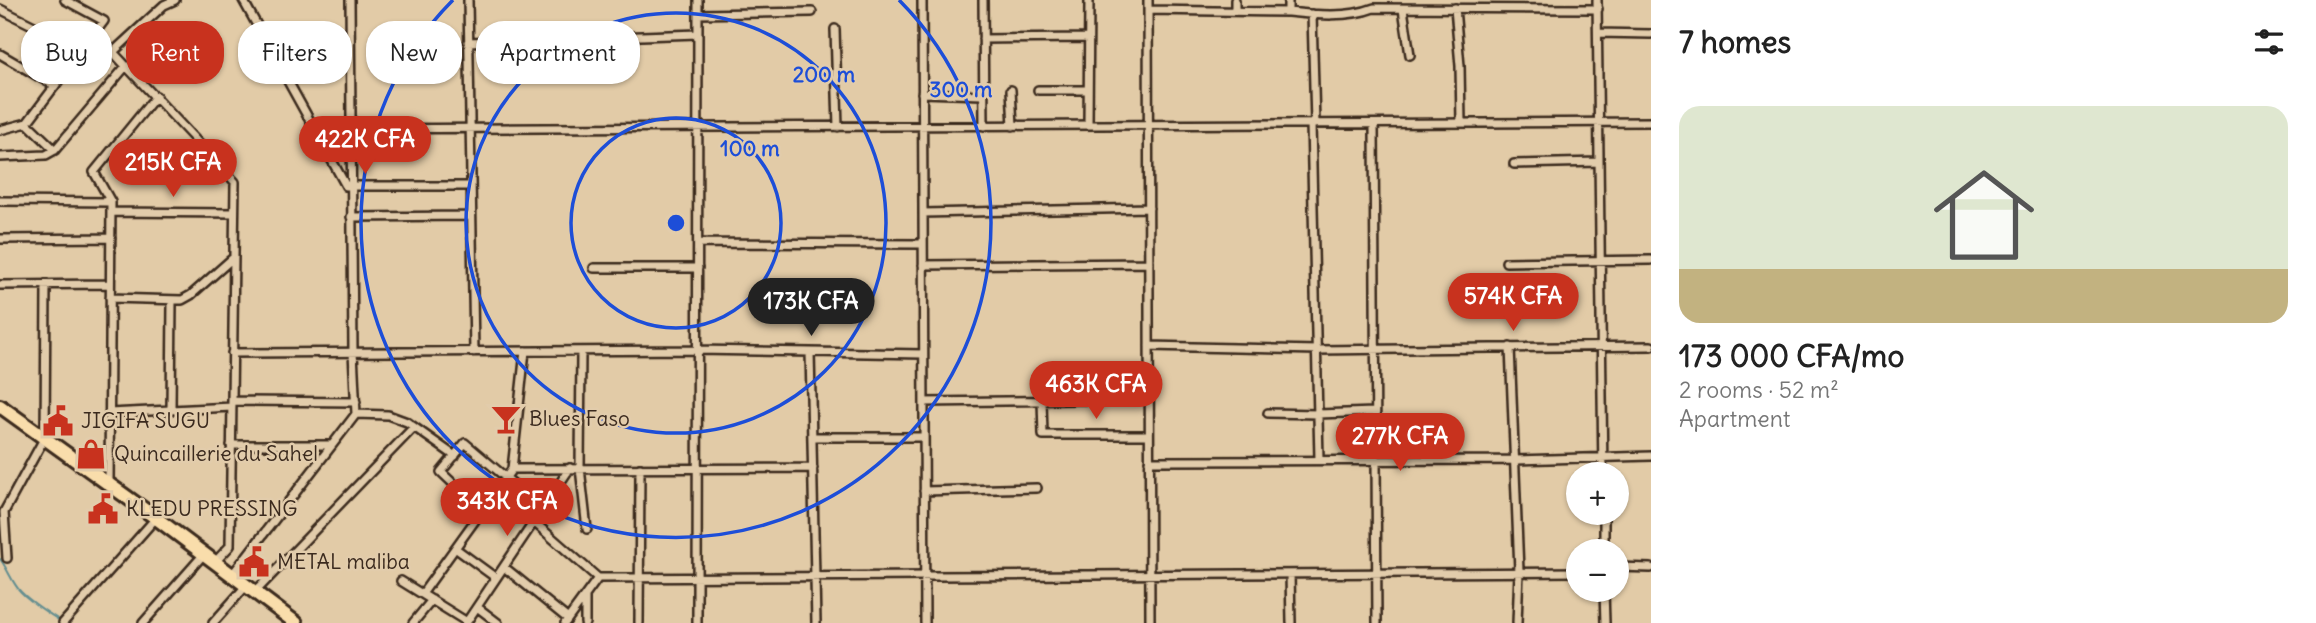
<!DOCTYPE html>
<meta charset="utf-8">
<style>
:root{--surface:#fff;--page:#f2f2f2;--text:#222;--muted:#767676;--line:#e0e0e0;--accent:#c8321e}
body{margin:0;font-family:Delius,sans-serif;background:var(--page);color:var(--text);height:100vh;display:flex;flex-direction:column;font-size:26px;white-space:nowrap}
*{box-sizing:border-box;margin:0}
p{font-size:23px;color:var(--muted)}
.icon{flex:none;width:38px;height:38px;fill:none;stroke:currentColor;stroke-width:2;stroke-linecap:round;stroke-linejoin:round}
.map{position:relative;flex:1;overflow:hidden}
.drawer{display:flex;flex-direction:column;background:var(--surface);width:665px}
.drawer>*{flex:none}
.top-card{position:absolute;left:21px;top:21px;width:665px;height:63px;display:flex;gap:14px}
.tools{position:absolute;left:1566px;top:462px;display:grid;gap:14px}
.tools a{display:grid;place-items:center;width:63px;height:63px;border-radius:50%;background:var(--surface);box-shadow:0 2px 5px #0004;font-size:35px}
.price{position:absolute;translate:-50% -60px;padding:0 16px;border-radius:24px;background:var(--accent);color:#fff;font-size:23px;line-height:46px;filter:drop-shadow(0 2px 4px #0008)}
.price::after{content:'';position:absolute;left:50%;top:42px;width:21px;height:16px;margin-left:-10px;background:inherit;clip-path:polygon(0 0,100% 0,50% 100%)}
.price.selected{background:#222;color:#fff}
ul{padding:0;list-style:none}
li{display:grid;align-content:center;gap:14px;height:371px;padding:0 28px}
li+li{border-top:2px solid var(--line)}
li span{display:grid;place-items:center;height:217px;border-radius:21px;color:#555}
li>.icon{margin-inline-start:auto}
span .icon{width:126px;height:126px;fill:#fffc;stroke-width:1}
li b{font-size:30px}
h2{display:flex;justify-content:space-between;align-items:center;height:84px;padding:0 28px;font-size:30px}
.tag{padding:0 24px;border-radius:28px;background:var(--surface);box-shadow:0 2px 5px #0004;font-size:24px;line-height:63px}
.tag.selected{background:var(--accent);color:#fff}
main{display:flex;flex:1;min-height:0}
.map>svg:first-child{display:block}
</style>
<main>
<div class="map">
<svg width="1651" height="623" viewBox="0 0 1651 623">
<rect width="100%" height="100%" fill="#e2cba7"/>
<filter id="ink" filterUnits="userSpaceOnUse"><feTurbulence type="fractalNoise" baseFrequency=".0143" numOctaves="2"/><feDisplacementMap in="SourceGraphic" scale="14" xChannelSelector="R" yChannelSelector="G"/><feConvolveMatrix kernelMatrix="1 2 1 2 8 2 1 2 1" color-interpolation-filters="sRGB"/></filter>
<g filter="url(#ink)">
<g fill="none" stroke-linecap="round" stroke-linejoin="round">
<path stroke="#648e90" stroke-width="2" d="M0,559C8,569 12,583 21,592C33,604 48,613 62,622"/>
<g stroke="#3b2a1e" stroke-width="12">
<path id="minor" d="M243,0L346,186H470
M468,0L474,352
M922,0L925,623
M983,0L984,126
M1148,0L1150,623
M1235,0V11
M1288,0V12
M1597,0L1603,474
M1455,8L1460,66L1461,123
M0,9L42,30
M1403,9L1410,55
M1148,10L1288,12C1316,15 1348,18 1374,8L1598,9
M698,14L812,12
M1312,14L1315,124
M835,29L838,127
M95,33L235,182L230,546L215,562
M1598,33L1651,34
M983,39L1088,38
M468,42L698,34
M269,47L350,46
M113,52L164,5L175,0
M0,54L55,86
M1011,90L1013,126
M1038,90H1088
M922,93L982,95
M27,123L104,21L65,0
M1311,124L1319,459
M1374,124L1377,623
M1088,125L1089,0
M351,129L1651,122
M0,130L27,123L55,150
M0,157L46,155L55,150L126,66
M1514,164L1599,162
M0,201L111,202
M111,212L234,213
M923,213L1149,208
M351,217L471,216
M0,239L111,238
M698,243L923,244
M1506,262L1651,260
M923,265L1149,263
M594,268H698
M0,285L110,284
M110,298L182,300L191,295L234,257
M1149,346L1317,350L1651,346
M1510,347L1519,571L1517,623
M581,351L580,468L587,529
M810,352L816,623
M232,353L697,350L923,354
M1042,400L1043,435H1149
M232,401L356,402
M924,402L1149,399
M171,410L172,301
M109,413L232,407
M1268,413L1318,414L1374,412
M356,414L388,415L407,422L455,456
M812,437H924
M231,445H332
M1149,461L1515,460L1651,456
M512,469L813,468
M109,483L111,202L94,172L156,96
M924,491L1037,488
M482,511L441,472L465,443L543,509
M1604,513V551
M534,522L598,578L1578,572
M455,548L496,578
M7,558L4,512L45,437L46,284
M504,567L568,619
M1617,567L1651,568
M1290,574L1291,623
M232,575L356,414L353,352L350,0
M401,581L467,622
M1604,590L1605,623
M255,592L414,427
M422,594L512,469L525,351
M585,596V623
M477,607L498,623
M63,623L156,518
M143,623L204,554
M213,623L246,586
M413,623L432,600
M466,623L570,468
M565,623L598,578
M639,623L640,468
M697,623L698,0"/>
</g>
<g stroke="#3b2a1e" stroke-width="18">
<path id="primary" d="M0,406L156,518L296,623"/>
</g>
<use href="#minor" stroke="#e2ccab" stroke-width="7"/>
<use href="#primary" stroke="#f9ddab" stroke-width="12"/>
</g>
</g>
<g fill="none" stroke="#1d4ed8" stroke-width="3.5">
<circle cx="676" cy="223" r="105"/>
<circle cx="676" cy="223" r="210"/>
<path d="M899 0A315 315 0 1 1 453 0"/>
</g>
<defs>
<g id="bar-bare" transform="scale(2.415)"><path d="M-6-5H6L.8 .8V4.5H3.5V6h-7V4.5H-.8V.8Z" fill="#c8321e" stroke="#e2ccab" stroke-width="2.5" paint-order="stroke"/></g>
<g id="civic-bare" transform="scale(2.415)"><path d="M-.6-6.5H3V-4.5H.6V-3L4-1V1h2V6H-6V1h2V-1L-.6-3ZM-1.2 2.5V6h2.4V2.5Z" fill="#c8321e" stroke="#e2ccab" stroke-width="2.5" paint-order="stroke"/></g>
<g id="shop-bare" transform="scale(2.415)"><path d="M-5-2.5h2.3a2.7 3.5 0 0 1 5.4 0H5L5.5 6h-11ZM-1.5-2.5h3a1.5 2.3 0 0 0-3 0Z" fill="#c8321e" stroke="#e2ccab" stroke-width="2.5" paint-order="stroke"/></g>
</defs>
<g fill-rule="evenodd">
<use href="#bar-bare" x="506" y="419"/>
<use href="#civic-bare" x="58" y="421"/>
<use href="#shop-bare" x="91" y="454"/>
<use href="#civic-bare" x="103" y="509"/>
<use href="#civic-bare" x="254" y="562"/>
</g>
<g text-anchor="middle" stroke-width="5" stroke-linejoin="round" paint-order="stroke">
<g font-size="21" fill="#3b2a1e" stroke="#e2ccab" text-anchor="start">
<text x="529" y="426">Blues Faso</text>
<text x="81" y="428">JIGIFA SUGU</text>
<text x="114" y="461">Quincaillerie du Sahel</text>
<text x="126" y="516">KLEDU PRESSING</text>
<text x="277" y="569">METAL maliba</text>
</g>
</g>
<circle cx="676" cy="223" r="10" fill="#1d4ed8" stroke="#e2ccab" stroke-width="3.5"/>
<g font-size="21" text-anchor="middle" font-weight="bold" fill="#1d4ed8" stroke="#e2ccab" stroke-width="5" stroke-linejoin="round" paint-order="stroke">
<text x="824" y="82">200 m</text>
<text x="961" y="97">300 m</text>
<text x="750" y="156">100 m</text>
</g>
</svg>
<div class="tools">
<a>+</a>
<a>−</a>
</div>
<b class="price" style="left:365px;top:176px">422K CFA</b>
<b class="price" style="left:173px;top:199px">215K CFA</b>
<b class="price" style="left:1513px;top:333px">574K CFA</b>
<b class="price selected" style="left:811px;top:338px">173K CFA</b>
<b class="price" style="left:1096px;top:421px">463K CFA</b>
<b class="price" style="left:1400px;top:473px">277K CFA</b>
<b class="price" style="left:507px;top:538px">343K CFA</b>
<div class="top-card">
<a class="tag">Buy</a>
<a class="tag selected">Rent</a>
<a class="tag">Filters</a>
<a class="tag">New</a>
<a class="tag">Apartment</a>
</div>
</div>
<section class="drawer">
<h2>7 homes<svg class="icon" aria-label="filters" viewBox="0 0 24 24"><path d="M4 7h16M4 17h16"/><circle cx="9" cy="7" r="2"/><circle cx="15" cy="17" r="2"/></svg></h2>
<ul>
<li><span style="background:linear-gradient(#dfe7d0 75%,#c2b280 0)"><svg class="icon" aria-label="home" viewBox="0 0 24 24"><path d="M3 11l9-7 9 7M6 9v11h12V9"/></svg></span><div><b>173 000 CFA/mo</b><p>2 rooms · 52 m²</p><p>Apartment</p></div></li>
</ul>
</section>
</main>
